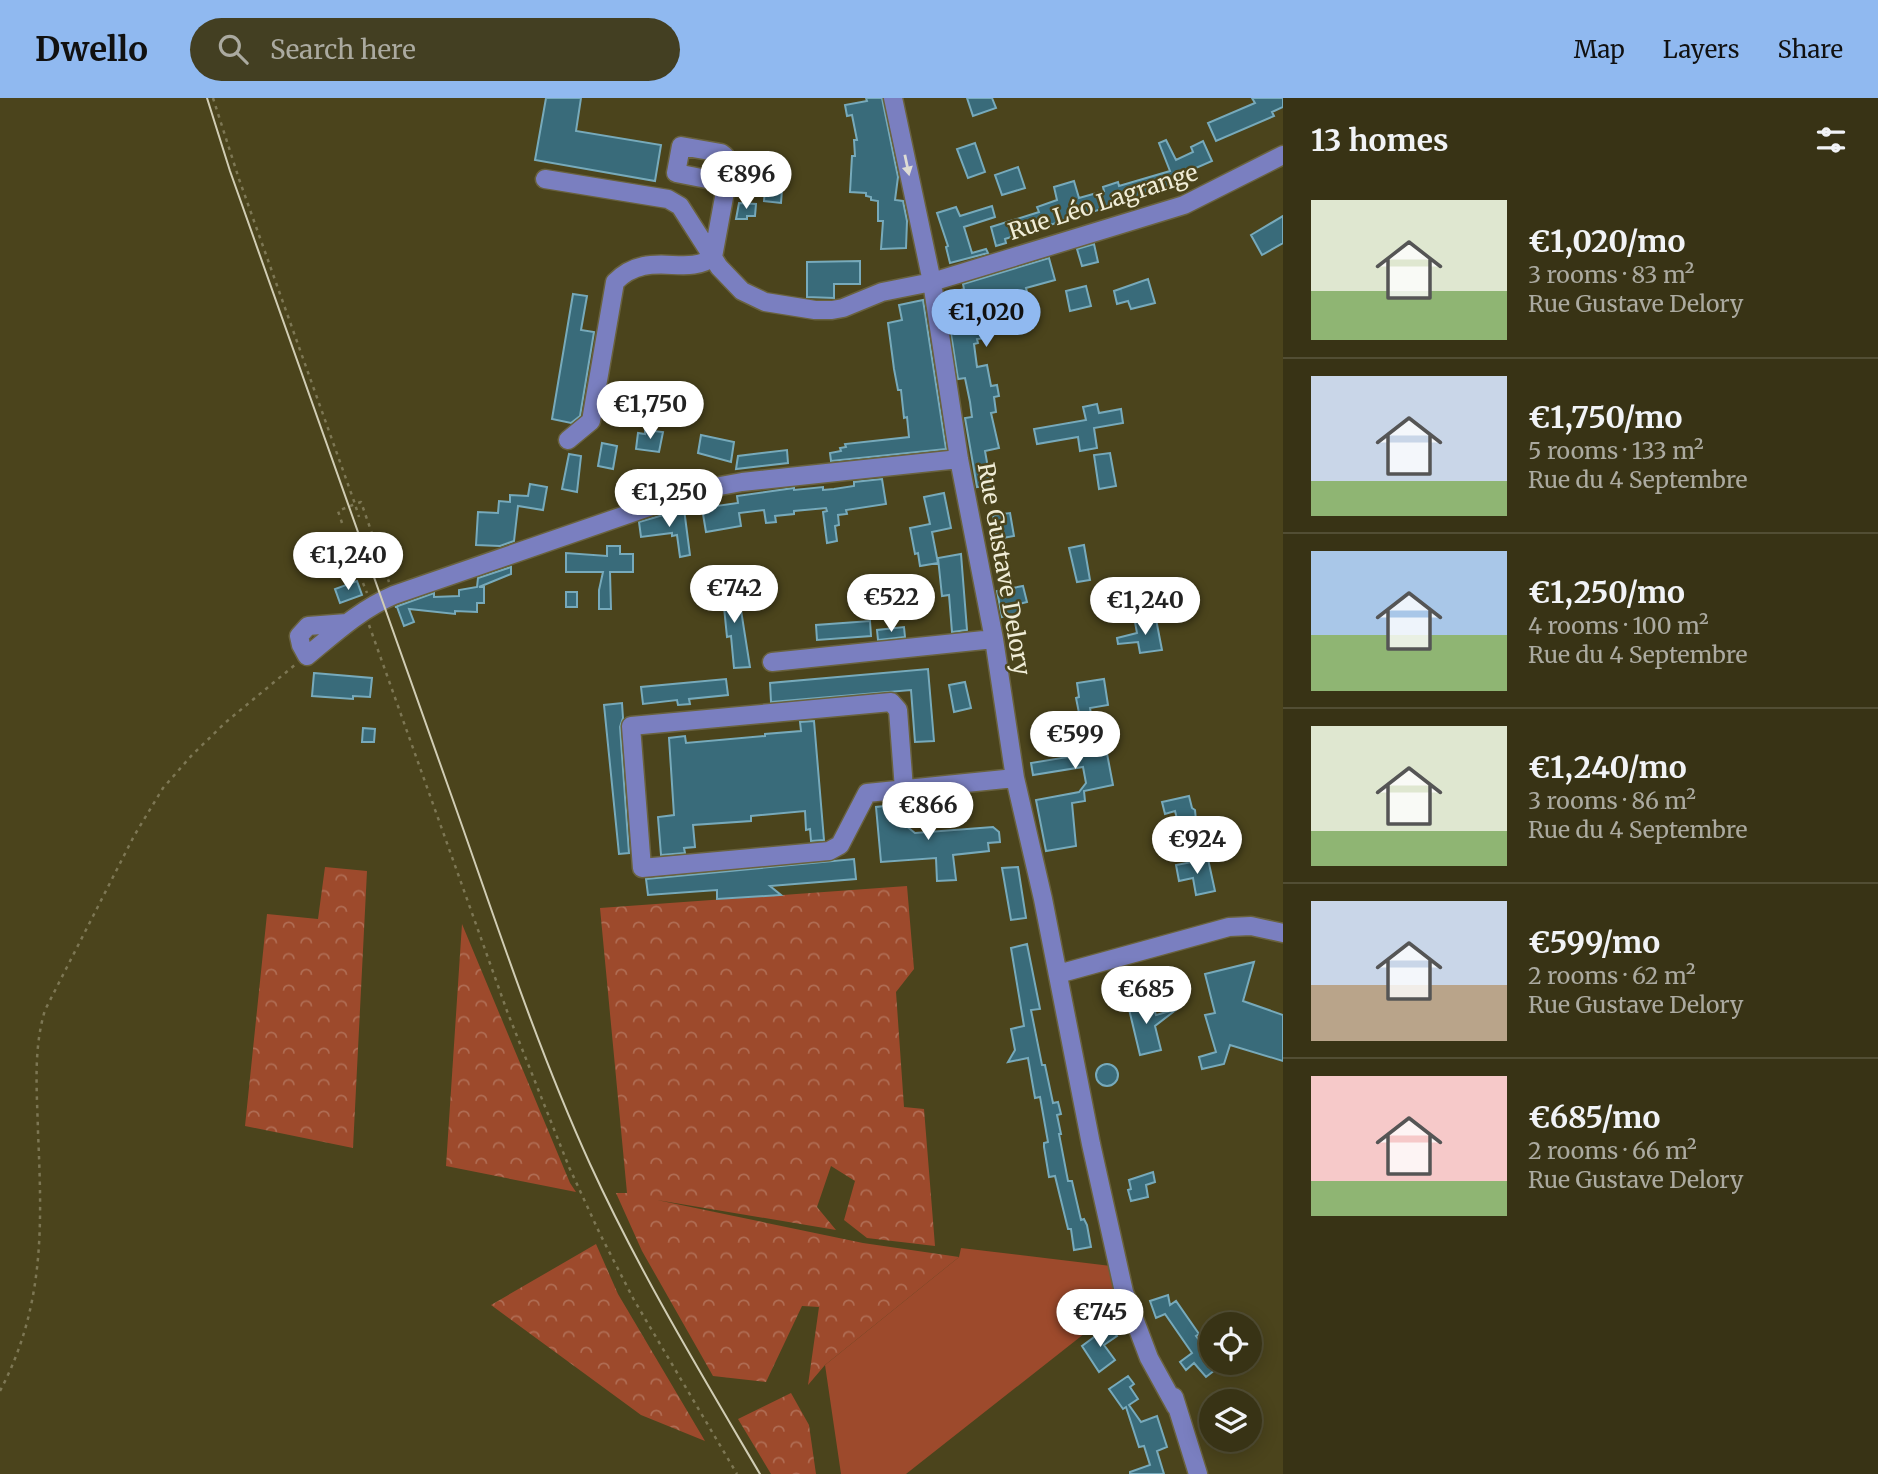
<!DOCTYPE html>
<meta charset="utf-8">
<style>
:root{--surface:#383315;--page:#433f22;--text:#f1f3f6;--muted:#abaaa0;--line:#524e34;--accent:#90b9f0}
body{margin:0;font-family:Merriweather,serif;background:var(--page);color:var(--text);height:100vh;display:flex;flex-direction:column;font-size:26px;white-space:nowrap}
*{box-sizing:border-box;margin:0}
p{font-size:23px;color:var(--muted)}
.icon{flex:none;width:38px;height:38px;fill:none;stroke:currentColor;stroke-width:2;stroke-linecap:round;stroke-linejoin:round}
.map{position:relative;flex:1;overflow:hidden}
.panel{display:flex;flex-direction:column;background:var(--surface);width:595px}
.panel>*{flex:none}
.controls{position:absolute;left:1199px;top:1214px;display:grid;gap:14px}
.controls a{display:grid;place-items:center;width:63px;height:63px;border-radius:50%;background:var(--surface);box-shadow:0 4px 18px #0003,0 0 0 2px var(--line);font-size:35px}
.price{position:absolute;translate:-50% -60px;padding:0 16px;border-radius:24px;background:#fff;color:#222;font-size:23px;line-height:46px;filter:drop-shadow(0 2px 4px #0008)}
.price::after{content:'';position:absolute;left:50%;top:42px;width:21px;height:16px;margin-left:-10px;background:inherit;clip-path:polygon(0 0,100% 0,50% 100%)}
.price.active{background:var(--accent);color:#111}
ul{padding:0;list-style:none}
li{display:flex;align-items:center;gap:21px;height:175px;padding:0 28px}
li+li{border-top:2px solid var(--line)}
li span{display:grid;place-items:center;flex:none;width:196px;height:140px;border-radius:0px;color:#555}
li>.icon{margin-inline-start:auto}
span .icon{width:84px;height:84px;fill:#fffc;stroke-width:1}
li b{font-size:30px}
h2{display:flex;justify-content:space-between;align-items:center;height:84px;padding:0 28px;font-size:30px}
header{display:flex;align-items:center;gap:42px;box-sizing:border-box;height:98px;padding:0 35px;background:var(--accent);color:#111}
header strong{font-size:33px}
nav{display:flex;gap:38px;margin-inline-start:auto;font-size:24px}
.search{width:490px;height:63px;background:var(--page);display:flex;align-items:center;gap:18px;box-sizing:border-box;padding:0 24px;border-radius:38px;color:var(--muted);font-size:26px}
main{display:flex;flex:1;min-height:0}
.map>svg:first-child{display:block}
</style>
<header>
<strong>Dwello</strong>
<div class="search"><svg class="icon" aria-label="search" viewBox="0 0 24 24"><circle cx="10" cy="10" r="6"/><path d="M15 15l6 6"/></svg>Search here</div>
<nav><a>Map</a><a>Layers</a><a>Share</a></nav>
</header>
<main>
<div class="map">
<svg width="1283" height="1376" viewBox="0 0 1283 1376">
<defs>
<pattern id="forest-crowns" width="20" height="18" patternUnits="userSpaceOnUse" patternTransform="scale(1.75)"><rect width="20" height="18" fill="#9d4a2c"/><path d="M2 6a3 3 0 1 1 6 0M12 15a3 3 0 1 1 6 0" fill="none" stroke="#b06d54"/></pattern>
</defs>
<rect width="100%" height="100%" fill="#4b441c"/>
<path fill="#9d4a2c" d="M961,1150L1111,1168L1122,1206L906,1376H841L825,1267L959,1159Z"/>
<path fill="url(#forest-crowns)" d="M325,769L367,773L353,1050L245,1028L267,816L318,821Z
M907,788L914,871L896,894L904,1009L924,1011L935,1148L867,1140L844,1122L855,1083L831,1068L817,1109L836,1132L657,1102L863,1145L959,1159L825,1267L808,1287L819,1209L802,1208L766,1284L713,1278L642,1153L616,1095H627L600,810Z
M462,826L570,1085L576,1094L446,1068Z
M596,1146L618,1196L705,1343L641,1317L491,1207Z
M791,1295L809,1327L816,1376H771L738,1321Z"/>
<path fill="#396b7a" stroke="#7ab" stroke-width="2" d="M546,0H581L576,33L661,47L655,83L535,62Z
M866,0H882L898,79L895,102L903,103L907,123L906,150L881,151L883,123H878V103L871,102V99L866,98V95L850,94L852,58H855L854,42H857L852,17L847,18L845,7L867,3Z
M967,0H992L996,10L973,18Z
M1252,0H1283V9L1272,14L1274,18L1216,43L1208,25L1255,5Z
M1166,42L1176,62L1193,54L1191,49L1203,43L1212,63L1182,76L1186,85L1027,134L1005,141L1006,145L996,148L991,129L1039,114L1037,109L1057,102L1054,89L1074,83L1079,100L1104,93L1103,89L1118,84L1119,88L1170,73L1159,45Z
M975,45L985,74L968,80L957,51Z
M1018,69L1025,90L1002,97L995,77Z
M765,91L782,92L781,105L764,103Z
M739,105L756,106L755,118H747V121H736Z
M992,108L995,119L964,129L972,155L986,151L988,155L950,165L946,149L948,148L937,115L956,109L960,118Z
M1283,118V145L1262,157L1251,137Z
M1094,146L1098,164L1082,168L1077,151Z
M1049,160L1055,182L1026,190L1031,210L1010,215L1005,195L977,202L986,240L977,241L978,245L974,246L977,269L987,267L991,288L997,287L999,298L994,299L996,314L991,315L999,350L985,353L991,387L977,389L965,320L972,319L970,304L965,280L958,281L945,197L964,191L963,186Z
M860,163V186H834V200L807,199V164Z
M1148,181L1155,205L1131,211L1128,203L1117,206L1114,193Z
M1086,188L1091,208L1070,213L1066,193Z
M573,196L587,198L581,232L594,234L580,318L571,325L552,321Z
M923,202L946,351L831,363L830,355L841,353L840,350L846,349L845,346L909,339L907,319L904,320L901,292H898L894,271L888,225L902,222L899,207Z
M1097,306L1099,315L1121,311L1123,325L1094,330L1097,350L1080,353L1078,339L1037,346L1034,331L1086,322L1083,309Z
M645,332L663,334L659,354L636,351L638,335L645,336Z
M701,337L734,344L731,364L698,355Z
M602,345L617,348L613,371L598,368Z
M787,352L788,365L736,371L738,358Z
M1110,355L1116,388L1099,391L1094,357Z
M569,356L581,358L577,394L562,391Z
M882,381L886,406L846,412L847,416L838,417L839,427L835,428L837,443L827,445L823,414L827,413L826,410L794,413V416L775,418L776,424L766,425L764,412L739,415L741,428L706,434L702,410L738,405L737,398L794,390V392L823,389V392L834,391L854,388V384Z
M530,386L547,389L543,412L518,408L514,443L500,448L476,447L478,414L498,415L499,403L510,404V397L528,398Z
M944,395L951,430L932,434L938,465L920,468L918,455L915,456L910,430L930,426L924,399Z
M684,411L690,457L680,459L677,437L672,438V435L641,439L639,424Z
M1010,415L1014,438L997,441L993,417Z
M1084,447L1090,482L1077,484L1069,450Z
M607,448H620V456H633V474H610L611,511H599V492L603,474H566V455L607,458Z
M961,456L967,532L952,534L949,497L942,498L938,460Z
M511,469V476L479,489H484V505H477V514L455,513V516L409,511L414,524L404,528L397,509H395L434,495V499L459,498V492L477,489L478,480Z
M357,483L362,497L340,505L335,491Z
M729,485L730,494L738,493L750,569L734,570L731,538L727,539L723,499L717,500L715,486Z
M1023,488L1027,504L1019,506L1020,515L1002,519L997,493Z
M566,494H577V509H566Z
M1156,521L1162,552L1140,555L1138,544L1118,546L1117,540L1137,535L1135,524Z
M870,523L871,538L817,542L816,527Z
M904,529L905,539L878,542L877,532Z
M928,571L934,643L915,644L911,592L771,604L770,585Z
M314,575L372,580L370,599L353,598V601L312,598Z
M726,581L728,597L689,601L690,606L678,607L677,602L643,606L641,589Z
M1104,581L1108,607L1090,610L1096,646L1105,645L1113,687L1084,693L1085,703L1072,705L1076,748L1046,753L1036,702L1079,694L1086,685L1083,669L1033,677L1031,665L1080,657L1075,626L1081,625L1076,600L1079,599L1077,585Z
M965,584L971,610L954,614L949,587Z
M622,605L623,620L620,629L629,755L619,756L604,607Z
M814,623L824,742L811,743L810,731L806,732L805,713L751,718V723L693,727L695,749L684,750L685,755L661,757L658,719L674,717L669,640L685,638L686,645L765,638V636L801,633L800,624Z
M363,630L375,631L374,644H362Z
M1189,698L1192,710L1195,712L1197,733L1181,736L1175,713L1165,716L1162,704Z
M904,706L905,727L915,735L993,729L999,734L1000,744L988,745L989,753L953,757L956,782L937,783L936,760L881,764L876,709Z
M854,761L856,781L770,788L781,797L717,801V792L648,797L646,781Z
M1208,761L1215,793L1196,797L1193,780L1179,783L1176,767Z
M1018,769L1026,820L1011,822L1002,770Z
M1027,846L1040,911L1031,912L1042,967H1045L1053,1005L1058,1004L1061,1016L1057,1017L1061,1036H1059L1068,1083H1072L1081,1122L1084,1121L1087,1127L1091,1149L1074,1152L1071,1131H1068L1055,1078L1049,1079L1044,1049V1045L1048,1044L1040,999L1035,1000L1028,960L1008,964L1015,952L1011,931L1024,928L1011,850Z
M1254,864L1243,903L1283,917V963L1230,947L1224,966L1202,971L1199,959L1216,954L1205,917L1215,915L1205,876Z
M1151,901L1156,917L1177,911L1155,928L1161,952L1140,957L1128,907Z
M1096 977a11 11 0 1 1 22 0a11 11 0 1 1-22 0Z
M1153,1074L1155,1084L1146,1087L1148,1099L1131,1103L1128,1092L1131,1091L1129,1082Z
M1168,1197L1170,1207L1176,1203L1199,1236L1196,1238L1203,1247L1208,1243L1211,1246V1252L1208,1254L1211,1258V1265H1224L1206,1279L1194,1265L1186,1272L1180,1264L1192,1255L1165,1216L1156,1220L1150,1203Z
M1109,1228L1117,1238L1104,1247L1115,1262L1099,1274L1082,1248Z
M1128,1278L1134,1286L1130,1289L1138,1301L1129,1307L1141,1324L1157,1318L1167,1349L1157,1353L1164,1376H1130V1374L1150,1367L1144,1348L1139,1349L1126,1309L1123,1311L1109,1291Z"/>
<g fill="none" stroke-linecap="round" stroke-linejoin="round">
<g stroke="#69623e" stroke-width="21">
<path id="minor" d="M893,0L932,184L959,361L994,541L1015,680L1043,801L1091,1046L1124,1194L1149,1260L1176,1309
M545,81L668,101L680,108L719,169L742,193L765,204L815,212H832L843,210L882,194L932,184L1184,107L1283,57
M568,342L591,323L615,184C648,150 686,180 713,159L729,72L725,58L721,55L681,48L676,75L727,85
M347,525L308,528L299,538L301,547L307,558C335,535 361,511 394,497L698,392L742,384L959,361
M772,564L994,541
M904,691L898,612L891,604L631,628L642,770L829,753L840,747L867,695L1015,680
M1058,876L1229,829L1251,828L1283,835
M1174,1299L1198,1376"/>
</g>
<path stroke="#7d7754" stroke-width="2.5" stroke-dasharray="3.5 5" stroke-linecap="butt" d="M213,0L239,81L355,406L361,404L389,484
M342,425L338,413L355,406L359,419
M363,485L367,495
M369,527L507,913L569,1069L600,1136L634,1202L737,1376
M0,1293C45,1208 42,1127 38,1034C37,992 33,952 45,912L134,738L163,690L192,657L226,624L296,566"/>
<use href="#minor" stroke="#7a7fc0" stroke-width="18"/>
<path stroke="#d1cdb4" stroke-width="2" d="M207,0L230,73C304,278 376,483 448,688C493,814 534,943 590,1066C639,1173 700,1274 760,1376"/>
</g>
<defs><path id="oneway-solid" d="M-6-.8H1V-3.2L6.5 0L1 3.2V.8H-6Z" transform="scale(1.75)"/></defs>
<use fill="#dedcd4" href="#oneway-solid" transform="translate(907 67) rotate(78)"/>
<g text-anchor="middle" stroke-width="5" stroke-linejoin="round" paint-order="stroke">
<g font-size="23" fill="#f0edd7" stroke="#4b441c">
<text transform="translate(1103 104) rotate(-18)" y="8">Rue Léo Lagrange</text>
<text transform="translate(1004 471) rotate(80)" y="8">Rue Gustave Delory</text>
</g>
</g>
</svg>
<div class="controls">
<a><svg class="icon" aria-label="locate" viewBox="0 0 24 24"><circle cx="12" cy="12" r="6"/><path d="M12 2v4M12 18v4M2 12h4M18 12h4"/></svg></a>
<a><svg class="icon" aria-label="layers" viewBox="0 0 24 24"><path d="M12 4l9 5-9 5-9-5zM3 14l9 5 9-5"/></svg></a>
</div>
<b class="price" style="left:746px;top:113px">€896</b>
<b class="price active" style="left:986px;top:251px">€1,020</b>
<b class="price" style="left:650px;top:343px">€1,750</b>
<b class="price" style="left:669px;top:431px">€1,250</b>
<b class="price" style="left:348px;top:494px">€1,240</b>
<b class="price" style="left:734px;top:527px">€742</b>
<b class="price" style="left:891px;top:536px">€522</b>
<b class="price" style="left:1145px;top:539px">€1,240</b>
<b class="price" style="left:1075px;top:673px">€599</b>
<b class="price" style="left:928px;top:744px">€866</b>
<b class="price" style="left:1197px;top:778px">€924</b>
<b class="price" style="left:1146px;top:928px">€685</b>
<b class="price" style="left:1100px;top:1251px">€745</b>
</div>
<section class="panel">
<h2>13 homes<svg class="icon" aria-label="filters" viewBox="0 0 24 24"><path d="M4 7h16M4 17h16"/><circle cx="9" cy="7" r="2"/><circle cx="15" cy="17" r="2"/></svg></h2>
<ul>
<li><span style="background:linear-gradient(#dfe7d0 65%,#8fb573 0)"><svg class="icon" aria-label="home" viewBox="0 0 24 24"><path d="M3 11l9-7 9 7M6 9v11h12V9"/></svg></span><div><b>€1,020/mo</b><p>3 rooms · 83 m²</p><p>Rue Gustave Delory</p></div></li>
<li><span style="background:linear-gradient(#c9d6e8 75%,#8fb573 0)"><svg class="icon" aria-label="home" viewBox="0 0 24 24"><path d="M3 11l9-7 9 7M6 9v11h12V9"/></svg></span><div><b>€1,750/mo</b><p>5 rooms · 133 m²</p><p>Rue du 4 Septembre</p></div></li>
<li><span style="background:linear-gradient(#a9c7e8 60%,#8fb573 0)"><svg class="icon" aria-label="home" viewBox="0 0 24 24"><path d="M3 11l9-7 9 7M6 9v11h12V9"/></svg></span><div><b>€1,250/mo</b><p>4 rooms · 100 m²</p><p>Rue du 4 Septembre</p></div></li>
<li><span style="background:linear-gradient(#dfe7d0 75%,#8fb573 0)"><svg class="icon" aria-label="home" viewBox="0 0 24 24"><path d="M3 11l9-7 9 7M6 9v11h12V9"/></svg></span><div><b>€1,240/mo</b><p>3 rooms · 86 m²</p><p>Rue du 4 Septembre</p></div></li>
<li><span style="background:linear-gradient(#c9d6e8 60%,#b9a48a 0)"><svg class="icon" aria-label="home" viewBox="0 0 24 24"><path d="M3 11l9-7 9 7M6 9v11h12V9"/></svg></span><div><b>€599/mo</b><p>2 rooms · 62 m²</p><p>Rue Gustave Delory</p></div></li>
<li><span style="background:linear-gradient(#f6c9c9 75%,#8fb573 0)"><svg class="icon" aria-label="home" viewBox="0 0 24 24"><path d="M3 11l9-7 9 7M6 9v11h12V9"/></svg></span><div><b>€685/mo</b><p>2 rooms · 66 m²</p><p>Rue Gustave Delory</p></div></li>
</ul>
</section>
</main>
